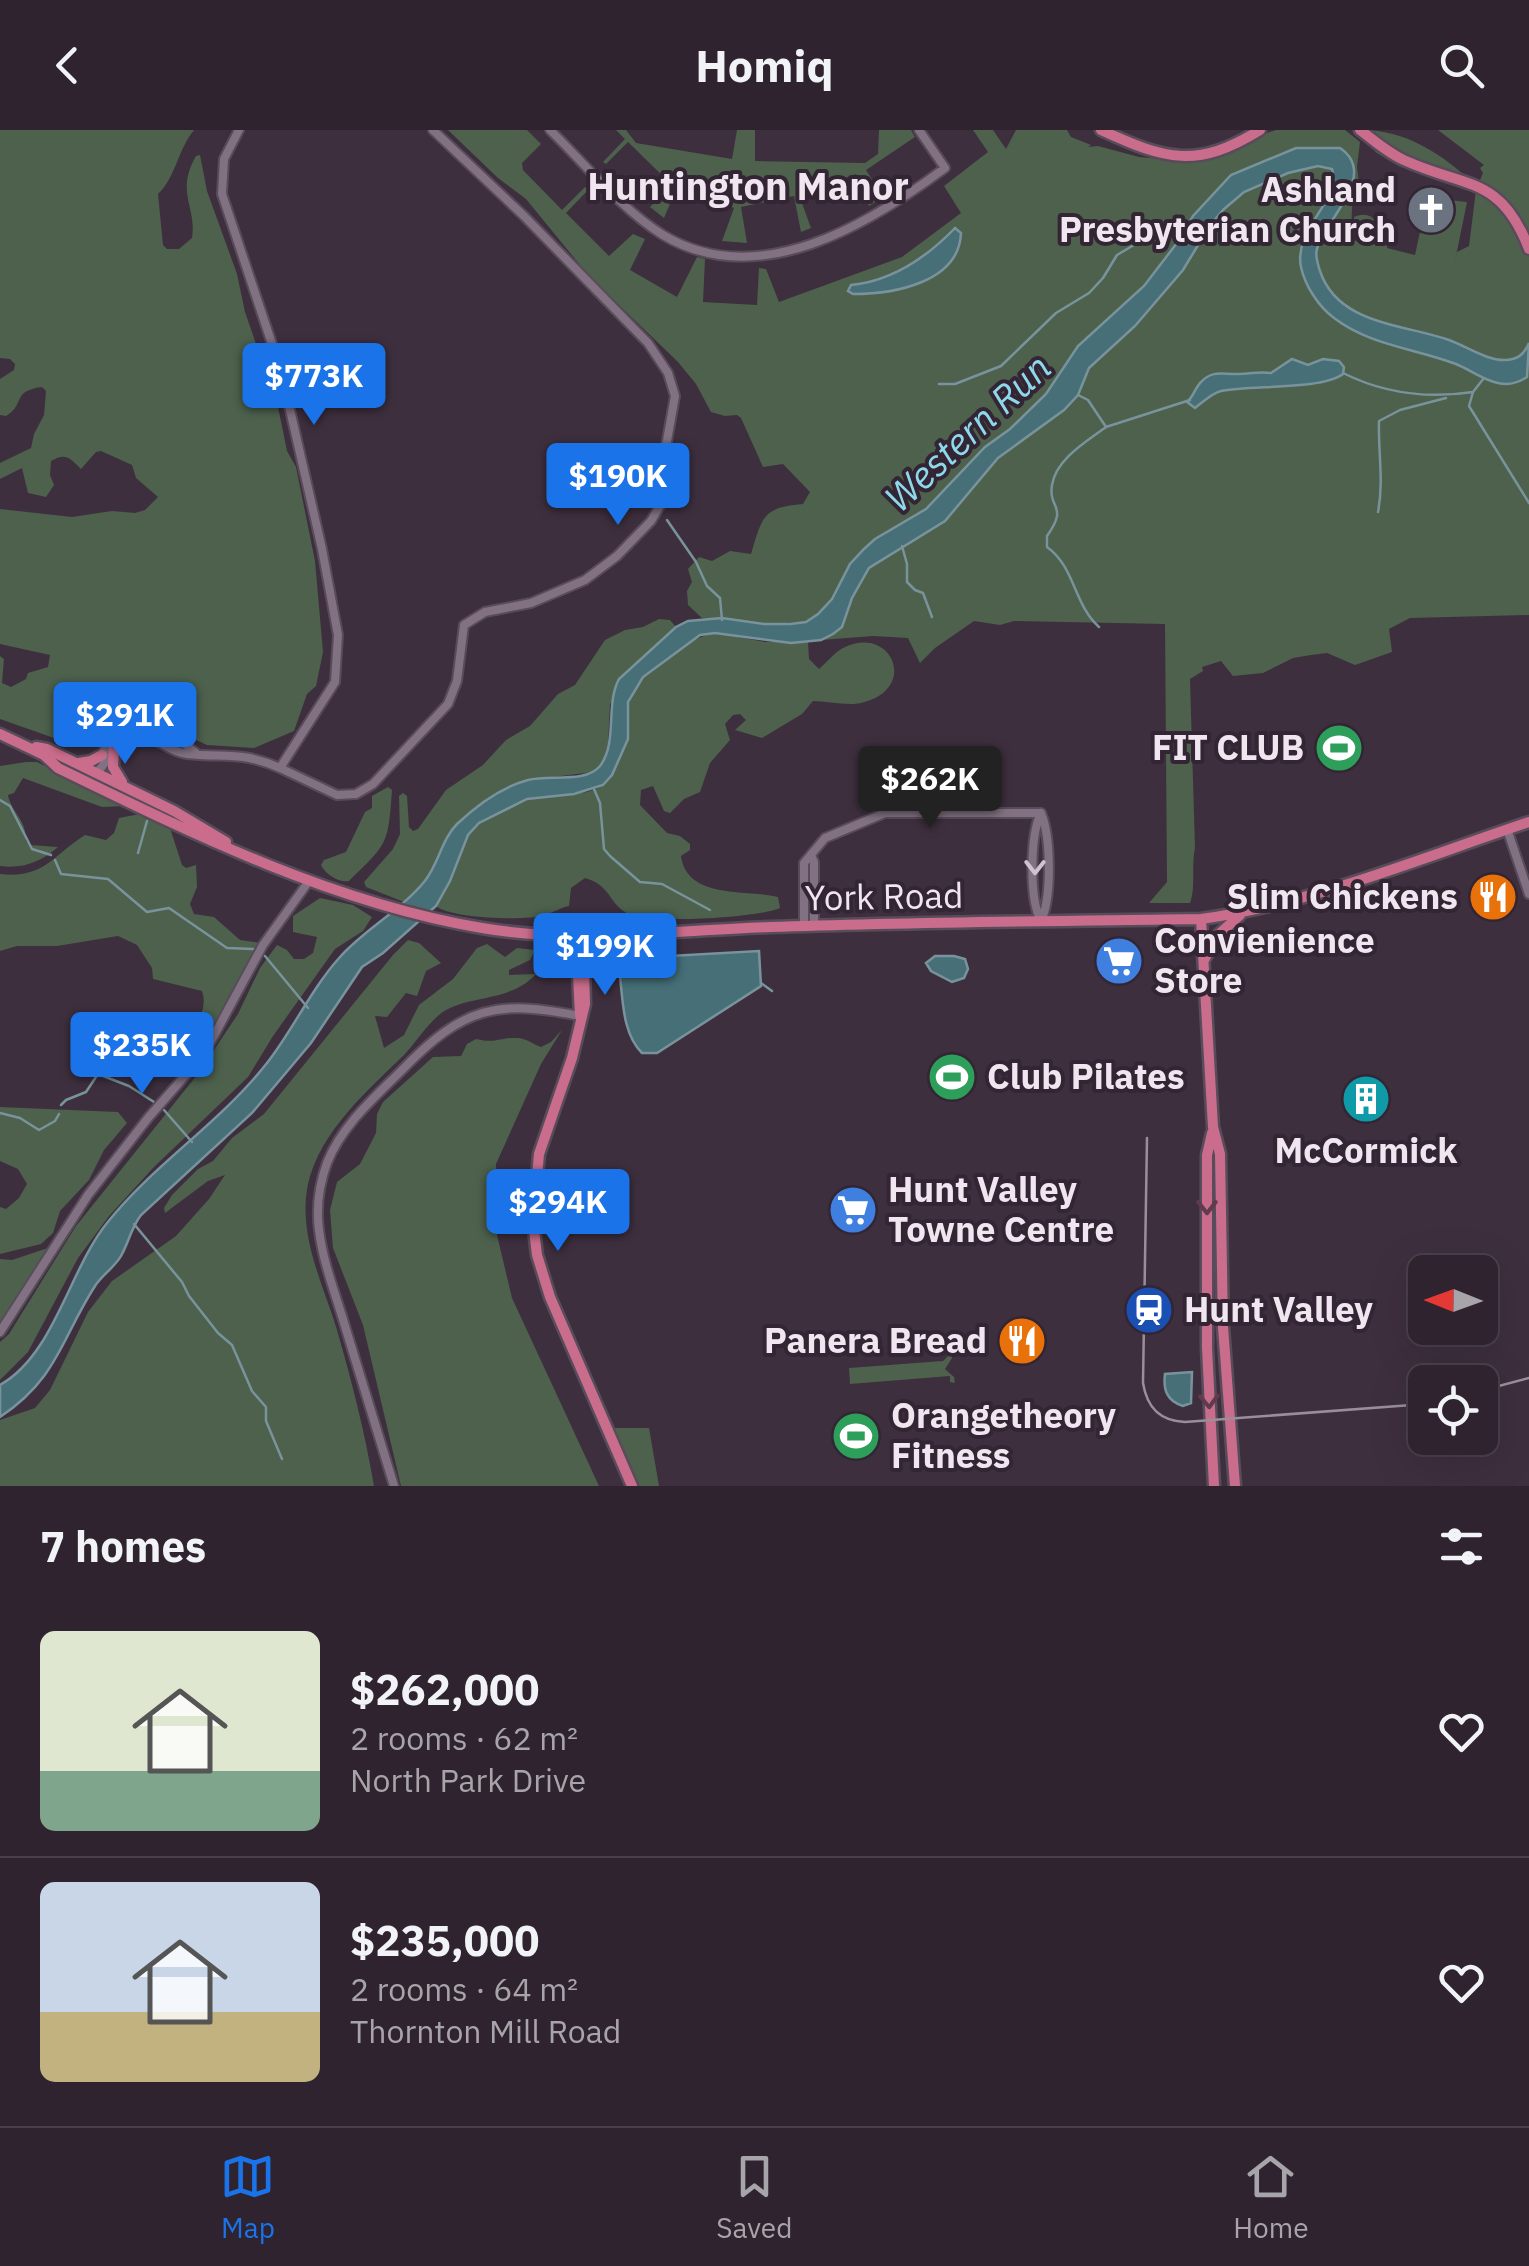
<!DOCTYPE html>
<meta charset="utf-8">
<style>
:root{--surface:#2e232e;--page:#3a2f3a;--text:#f1f3f6;--muted:#a7a4aa;--line:#49404a;--accent:#1a73e8}
body{margin:0;font-family:"IBM Plex Sans",sans-serif;background:var(--page);color:var(--text);height:100vh;display:flex;flex-direction:column;font-size:38px;white-space:nowrap}
*{box-sizing:border-box;margin:0}
p{font-size:32px;color:var(--muted)}
.icon{flex:none;width:55px;height:55px;fill:none;stroke:currentColor;stroke-width:2;stroke-linecap:round;stroke-linejoin:round}
.map{position:relative;height:1356px;overflow:hidden}
.sheet{display:flex;flex-direction:column;background:var(--surface);flex:1}
.sheet>*{flex:none}
.needle{width:65px;rotate:271deg}
.tools{position:absolute;left:1408px;top:1125px;display:grid;gap:20px}
.tools a{display:grid;place-items:center;width:90px;height:90px;border-radius:15px;background:var(--surface);box-shadow:0 10px 40px #0002,0 0 0 2px var(--line);font-size:50px}
.price{position:absolute;translate:-50% -85px;padding:0 22px;border-radius:10px;background:var(--accent);color:#fff;font-size:32px;line-height:65px;filter:drop-shadow(0 2px 5px #0008)}
.price::after{content:'';position:absolute;left:50%;top:60px;width:30px;height:22px;margin-left:-15px;background:inherit;clip-path:polygon(0 0,100% 0,50% 100%)}
.price.selected{background:#222;color:#fff}
ul{padding:0;list-style:none}
li{display:flex;align-items:center;gap:30px;height:250px;padding:0 40px}
li+li{border-top:2px solid var(--line)}
li span{display:grid;place-items:center;flex:none;width:280px;height:200px;border-radius:15px;color:#555}
li>.icon{margin-inline-start:auto}
span .icon{width:120px;height:120px;fill:#fffc;stroke-width:1}
li b{font-size:42px}
h2{display:flex;justify-content:space-between;align-items:center;height:120px;padding:0 40px;font-size:42px}
header{display:flex;justify-content:space-between;align-items:center;height:130px;padding:0 40px;background:var(--surface);font-size:45px;font-weight:700}
.tab-bar{display:flex;justify-content:space-around;align-items:center;height:140px;border-top:2px solid var(--line);background:var(--surface);font-size:28px;color:var(--muted)}
.tab-bar a{display:grid;justify-items:center;gap:5px}
.tab-bar .selected{color:var(--accent)}
.map>svg:first-child{display:block}
</style>
<header><svg class="icon" aria-label="back" viewBox="0 0 24 24"><path d="M15 5l-7 7 7 7"/></svg>Homiq<svg class="icon" aria-label="search" viewBox="0 0 24 24"><circle cx="10" cy="10" r="6"/><path d="M15 15l6 6"/></svg></header>
<div class="map">
<svg width="1529" height="1356" viewBox="0 0 1529 1356">
<rect width="100%" height="100%" fill="#3e2f3e"/>
<path fill="#4d614d" d="M0,0H194C178,19 176,47 158,64L163,115L167,119H179L192,108C197,76 175,63 196,26L200,25L207,61L237,144L245,182L278,277L287,321L296,337L315,431L323,522L316,556L307,564L294,601L254,618L207,615L151,589L124,585L74,615L0,589V526L4,529L2,553L11,557L26,549L28,543L48,537L50,525L0,514V379L72,387L112,381L135,383L145,380L158,367L136,348L132,335L101,321L96,322L81,339C70,328 66,322 51,331L50,345L54,355L46,367L28,363L22,338L0,349V333L31,318L34,304L44,285L46,261L42,257C11,261 26,274 6,286L0,285V249L14,240L15,234L10,229L0,228Z
M448,0H527L541,14L522,33L523,40L562,80L585,57L588,60L566,83L609,126L633,104L645,109L630,140L677,167L697,127L705,129L703,172L757,175L759,138L766,139L779,172L902,127L961,83L944,56L988,22L973,0H993L1006,19L1016,0H1067L1071,7L1091,15L1088,17L1098,16L1139,27L1172,30L1194,28L1276,0H1345L1360,12L1357,37L1360,60L1352,76L1351,110L1364,112L1361,106L1354,105V87C1363,83 1370,84 1376,91L1374,106L1388,110L1387,118L1415,125L1421,97L1440,99L1448,70L1467,72L1455,131L1457,122L1469,116L1476,60L1483,43L1480,38L1484,35L1438,0H1529V485L1410,488L1389,499L1392,522L1355,535L1327,523L1311,525L1293,528L1263,543L1233,546L1221,531L1202,537L1203,541L1190,549L1195,718C1191,736 1196,757 1190,773H1149L1167,752L1165,494L1014,491L1000,495L974,491L935,518L920,533L908,508L873,506L821,510C850,495 845,474 860,450C868,438 879,430 890,423L839,453L832,469L819,484L806,492L764,494L702,488L688,475L687,461L692,452L688,439L699,427L712,431L730,421L751,424C762,388 762,377 803,374L810,362L783,334L763,337L741,288L737,285L725,286L711,282L696,254L678,232L589,146L526,69L498,48Z
M616,0H626L636,13L732,29L737,0H755V31L865,33L878,24L879,0H911L915,7L866,40L887,72L882,75L878,70L869,76L856,44L799,65L811,98L801,102L794,66L741,77L747,113L722,111L734,78L678,55L664,88L650,77L672,55L628,12L606,34L603,32L625,9Z
M1362,0C1406,0 1442,24 1473,53L1468,59L1399,36L1375,22L1379,13Z
M659,489L670,490L676,497L655,516L610,574L608,614L603,633L593,642L529,650L492,667L455,696L424,752L404,772L366,757L364,752L393,719L400,704L399,666L403,663L407,666L409,697L413,701L418,699L446,660L483,635L506,610L530,596L558,564L575,555L605,510L625,500L643,497Z
M715,503L765,512L808,511L809,529L819,539C826,533 834,523 843,518C892,493 920,560 861,573C847,576 827,571 813,571L802,584L762,608L735,600L746,590L740,584L733,585L725,594L730,610L710,633L700,662L684,669L670,683L664,681L653,656L641,660L640,675L667,703L680,706L690,714V720L681,726C687,770 747,759 778,767L780,778C758,788 644,795 625,782C608,771 610,755 585,748L571,758L569,776C560,778 554,782 546,785C526,791 452,789 436,776C449,754 460,709 478,694C493,680 520,670 540,666C563,662 597,669 612,646C618,635 629,608 629,595C629,587 626,580 628,572C635,544 688,507 715,503Z
M26,632H37L125,676L102,677L23,648L14,663L8,665C12,684 26,688 26,711L30,715L58,717C41,732 23,739 0,736V636Z
M388,657L392,660C388,715 388,713 349,751C339,753 325,744 321,735L324,730L346,722L365,682L372,678V666Z
M140,684L170,698L182,735L186,738L196,735L197,757L190,774L194,784L214,787L240,810L261,813L216,895C200,904 193,917 175,921C188,904 210,884 202,861L153,849L152,838L137,815L118,806L57,816H17L0,821V744C44,749 53,725 85,705L106,710L114,703L119,688Z
M320,768L353,775L372,787L363,801L335,819L273,906L248,947L153,1038L109,1086L78,1128L28,1222L0,1250V1212L9,1204L76,1096L197,945L238,884L260,838L277,815L287,820L294,829H304L313,823L317,807L293,802V786Z
M408,810L419,813L441,833L426,841L417,866L406,863L387,887L375,886L384,918L404,905L419,875L453,849L477,818L487,814L505,827L517,818L535,820L530,830L509,840V845L536,844C509,874 464,864 439,885C426,896 416,912 404,925C365,963 312,1008 306,1067C302,1114 324,1157 337,1200C352,1252 365,1303 374,1356H0V1290L35,1278L50,1260L88,1182L112,1151L176,1106L209,1069L225,1045L208,1051L165,1083L164,1078L172,1065L198,1039L213,1031L232,1008L264,984L393,825Z
M562,900L541,934L496,1034L497,1105L512,1168L599,1356H401L363,1195L333,1118L330,1080L337,1052L360,1034L376,1003L377,984L383,972L433,927L461,926L467,914L476,909C497,914 500,907 518,908C528,909 532,914 541,917L551,912Z
M0,977L118,982L127,993L104,1020L89,1050L60,1081L53,1103L41,1114L0,1124V1077L6,1079L19,1068L27,1054L18,1039L0,1031Z
M51,1117L0,1192V1129L12,1130Z
M952,1222V1228L945,1239L954,1247L955,1253L950,1252V1246L850,1254L849,1238L943,1231Z
M614,1298H649L659,1356H638Z"/>
<path fill="#466f78" stroke="#79939c" stroke-width="2.5" d="M1296,18H1340C1380,45 1323,92 1317,119C1315,125 1318,135 1320,141C1338,195 1404,194 1449,210C1466,216 1487,231 1506,230C1519,229 1524,224 1529,213L1527,247C1521,251 1514,254 1506,254C1489,254 1471,240 1456,234C1414,218 1371,216 1334,188C1319,177 1305,156 1301,137C1293,98 1343,69 1332,39L1318,36L1288,43L1244,62L1223,80L1209,97L1183,140L1135,196L1089,238L1078,265L1064,280L998,328L945,391L869,438L852,468L842,497L833,504L821,510L791,513L715,503L700,505L643,547L628,572V609L612,645L603,655L574,664L527,669L479,693L468,705L450,751L436,776L383,823L362,837L311,913L252,983L141,1085C131,1098 129,1112 121,1126C114,1138 103,1144 95,1156C61,1209 58,1248 0,1287V1255C54,1225 69,1140 107,1093C154,1034 220,993 267,933C293,900 311,859 340,827C365,799 400,781 424,752C439,734 441,710 457,694C476,676 502,657 528,650C549,644 585,654 600,636C618,612 605,575 619,549L676,497L688,491L722,488L764,494H790L806,492L818,484L832,469L850,434L864,419L875,409L926,379L985,317L1010,299L1046,264L1078,216L1144,156L1180,109L1193,86L1231,45Z
M955,98L961,103C959,153 893,164 853,164L848,161L851,155C892,151 927,127 955,98Z
M1292,229L1308,235L1323,229L1339,231L1344,237L1343,244C1322,260 1250,255 1221,261C1212,263 1203,272 1195,278L1187,272C1194,266 1195,258 1201,252C1213,239 1224,245 1239,244C1252,244 1258,241 1271,243Z
M759,821L761,856L657,923H642C623,904 623,873 620,846L634,828Z
M935,826H954L965,829L968,839L964,848L952,852L931,841L926,833Z
M1192,1242L1191,1273L1183,1276C1167,1271 1163,1260 1165,1244Z"/>
<g fill="none" stroke-linecap="round" stroke-linejoin="round">
<path stroke="#79939c" stroke-width="2.5" d="M1343,243C1385,264 1427,269 1473,262L1484,248
M939,254H955L1001,236L1056,183L1089,163L1103,148L1117,125L1149,106L1157,108L1170,100L1180,111
M1473,262L1469,276L1529,373
M1078,265L1088,270L1106,297C1087,311 1056,329 1052,355C1048,380 1069,375 1047,406V417C1075,437 1074,475 1099,497
M1106,297L1190,270
M1378,382C1384,351 1378,322 1379,291L1400,280L1446,268
M667,390L696,432L707,456L720,468L722,490
M902,416L907,434V452L915,460L923,463L932,487
M594,659L600,673L604,719L610,726L640,752L662,754L710,780
M0,670L10,676L32,719L51,725
M138,723L147,691
M55,730L61,744L108,749L147,782L169,778L227,818L253,819
M265,826L308,878
M761,853L772,861
M61,975L66,970L86,962L98,944L129,956L154,972
M164,980L192,1012
M0,983L20,988L39,1000L55,991L59,984
M134,1094L182,1152L189,1166L218,1203L232,1215L252,1261L266,1277V1291L282,1329"/>
<g stroke="#594c5a" stroke-width="12">
<path id="minor" d="M239,0L224,29L222,64L275,223L291,284L322,419L338,505L335,552L280,638L337,665L356,664L373,654L448,574L457,551L464,495L485,482L531,473L585,450L617,426L651,391L664,369L665,322L675,266L668,243L648,213L524,86L433,0
M550,0C586,35 621,79 663,105C758,162 868,95 945,38L919,0
M100,628C122,579 163,595 196,623
M97,642C109,632 112,613 127,607C152,599 165,622 187,624C225,628 242,621 280,638
M1507,699L1529,764
M811,725L814,732V796
M1041,791C1029,769 1030,705 1041,683
M1041,791C1052,767 1051,707 1041,683
M804,796V733L825,708L885,683H1041
M0,1202L88,1065L148,988L204,924L263,815L309,751
M394,1356C378,1303 361,1249 345,1196C336,1165 323,1133 319,1100C316,1077 319,1055 327,1033C342,995 375,967 403,939C463,877 497,869 580,886"/>
</g>
<g stroke="#594c5a" stroke-width="15">
<path id="major" d="M1101,0C1166,30 1197,39 1260,0
M1360,0C1375,11 1389,24 1406,31C1466,58 1501,46 1529,119
M0,604L44,625L58,638C193,704 333,773 482,798C576,814 675,800 770,797C914,792 1058,791 1201,789C1314,773 1421,728 1529,692
M36,617L47,619L174,681L226,712
M114,618L113,637L122,652
M79,633L91,631L102,625
M1201,789L1213,997L1220,1024L1223,1197L1235,1356
M553,804L574,837
M583,805L585,874L572,928L539,1024L533,1092L537,1125L550,1167L632,1356
M576,807L580,885
M1204,830L1217,806L1240,785
M585,841L618,804
M1212,1003L1207,1025V1218L1214,1356"/>
</g>
<use href="#minor" stroke="#827182" stroke-width="8"/>
<use href="#major" stroke="#ca6d8c" stroke-width="10"/>
<path stroke="#9b8e9b" stroke-width="2.5" d="M1147,1008L1143,1253C1147,1278 1160,1291 1185,1292L1425,1274
M1480,1261L1529,1248"/>
</g>
<defs><path id="oneway-chevron" d="M-2-3.5L2.5 0L-2 3.5" fill="none" stroke-width="1.6" stroke-linecap="round" stroke-linejoin="round" transform="scale(2.5)"/></defs>
<use stroke="#cfc3cf" href="#oneway-chevron" transform="translate(1035 737) rotate(90)"/>
<g stroke="#603b4e">
<use href="#oneway-chevron" transform="translate(1207 1077) rotate(90)"/>
<use href="#oneway-chevron" transform="translate(1209 1271) rotate(88)"/>
</g>
<defs>
<g id="church-disc" transform="scale(2.5)"><circle r="9.5" fill="#6b7280" stroke="#332534"/><path d="M-1.2-6h2.4v3.5h3.3v2.4h-3.3V6h-2.4V-.1h-3.3v-2.4h3.3Z" fill="#fff"/></g>
<g id="stadium-disc" transform="scale(2.5)"><circle r="9.5" fill="#2e9e5b" stroke="#332534"/><path d="M0-5a6.5 5 0 1 0 0 10a6.5 5 0 1 0 0-10ZM-3.5-1.8h7v3.6h-7Z" fill="#fff"/></g>
<g id="restaurant-disc" transform="scale(2.5)"><circle r="9.5" fill="#e8710a" stroke="#332534"/><path d="M-5-6h1v4h1v-4h1v4h1v-4h1v5L-1.5 .5V6h-2V.5L-5-1ZM5-6V6H3V1.5H1.5Q1.5-4 5-6Z" fill="#fff"/></g>
<g id="supermarket-disc" transform="scale(2.5)"><circle r="9.5" fill="#3f7fe0" stroke="#332534"/><path d="M-6-5.5h2.5l.6 2H6L4.5 2H-2.5L-4.4-4H-6ZM-1.5 3.2a1.3 1.3 0 1 0 .1 0ZM3 3.2a1.3 1.3 0 1 0 .1 0Z" fill="#fff"/></g>
<g id="building-disc" transform="scale(2.5)"><circle r="9.5" fill="#0f9aa8" stroke="#332534"/><path d="M-4-6H4V6H1V3H-1V6H-4ZM-2.5-4.3h1.7v1.8h-1.7ZM.8-4.3h1.7v1.8H.8ZM-2.5-1h1.7V.8h-1.7ZM.8-1h1.7V.8H.8Z" fill="#fff"/></g>
<g id="station-disc" transform="scale(2.5)"><circle r="9.5" fill="#1a4fb4" stroke="#332534"/><path d="M-3-6H3Q5-6 5-4V2Q5 4 3 4L4.5 6H3L1.5 4h-3L-3 6H-4.5L-3 4Q-5 4-5 2V-4Q-5-6-3-6ZM-3.5-4v3h7v-3ZM-3.5 1v1.5H-2V1ZM2 1v1.5H3.5V1Z" fill="#fff"/></g>
</defs>
<g fill-rule="evenodd">
<use href="#church-disc" x="1431" y="80"/>
<use href="#stadium-disc" x="1339" y="618"/>
<use href="#restaurant-disc" x="1493" y="767"/>
<use href="#supermarket-disc" x="1119" y="831"/>
<use href="#stadium-disc" x="952" y="947"/>
<use href="#building-disc" x="1366" y="969"/>
<use href="#supermarket-disc" x="853" y="1080"/>
<use href="#station-disc" x="1149" y="1180"/>
<use href="#restaurant-disc" x="1022" y="1211"/>
<use href="#stadium-disc" x="856" y="1306"/>
</g>
<g text-anchor="middle" stroke-width="8" stroke-linejoin="round" paint-order="stroke">
<g font-size="35" font-weight="bold" fill="#f0e6f0" stroke="#332534" text-anchor="start">
<text x="1396" y="72" text-anchor="end">Ashland<tspan x="1396" dy="40">Presbyterian Church</tspan></text>
<text x="1304" y="630" text-anchor="end">FIT CLUB</text>
<text x="1458" y="779" text-anchor="end">Slim Chickens</text>
<text x="1154" y="823">Convienience<tspan x="1154" dy="40">Store</tspan></text>
<text x="987" y="959">Club Pilates</text>
<text x="1366" y="1033" text-anchor="middle">McCormick</text>
<text x="888" y="1072">Hunt Valley<tspan x="888" dy="40">Towne Centre</tspan></text>
<text x="1184" y="1192">Hunt Valley</text>
<text x="987" y="1223" text-anchor="end">Panera Bread</text>
<text x="891" y="1298">Orangetheory<tspan x="891" dy="40">Fitness</tspan></text>
</g>
<g font-size="35" fill="#f0e6f0" stroke="#332534">
<text transform="translate(884 767) rotate(-1)" y="12">York Road</text>
</g>
<g font-size="38" font-weight="bold" fill="#f0e6f0" stroke="#332534">
<text x="748" y="70">Huntington Manor</text>
</g>
<g font-size="38" font-style="italic" fill="#8dd9e9" stroke="#332534">
<text transform="translate(968 303) rotate(-43)" y="13">Western Run</text>
</g>
</g>
</svg>
<div class="tools">
<a><svg class="needle" viewBox="-14 -14 28 28"><path d="M0-13l5 13h-10z" fill="#e53935"/><path d="M0 13l5-13h-10z" fill="#a7a4aa"/></svg></a>
<a><svg class="icon" aria-label="locate" viewBox="0 0 24 24"><circle cx="12" cy="12" r="6"/><path d="M12 2v4M12 18v4M2 12h4M18 12h4"/></svg></a>
</div>
<b class="price" style="left:314px;top:298px">$773K</b>
<b class="price" style="left:618px;top:398px">$190K</b>
<b class="price" style="left:125px;top:637px">$291K</b>
<b class="price selected" style="left:930px;top:701px">$262K</b>
<b class="price" style="left:605px;top:868px">$199K</b>
<b class="price" style="left:142px;top:967px">$235K</b>
<b class="price" style="left:558px;top:1124px">$294K</b>
</div>
<section class="sheet">
<h2>7 homes<svg class="icon" aria-label="filters" viewBox="0 0 24 24"><path d="M4 7h16M4 17h16"/><circle cx="9" cy="7" r="2"/><circle cx="15" cy="17" r="2"/></svg></h2>
<ul>
<li><span style="background:linear-gradient(#dfe7d0 70%,#7fa58c 0)"><svg class="icon" aria-label="home" viewBox="0 0 24 24"><path d="M3 11l9-7 9 7M6 9v11h12V9"/></svg></span><div><b>$262,000</b><p>2 rooms · 62 m²</p><p>North Park Drive</p></div><svg class="icon" aria-label="heart" viewBox="0 0 24 24"><path d="M12 20l-8-8c-3-5 5-10 8-4 3-6 11-1 8 4z"/></svg></li>
<li><span style="background:linear-gradient(#c9d6e8 65%,#c2b280 0)"><svg class="icon" aria-label="home" viewBox="0 0 24 24"><path d="M3 11l9-7 9 7M6 9v11h12V9"/></svg></span><div><b>$235,000</b><p>2 rooms · 64 m²</p><p>Thornton Mill Road</p></div><svg class="icon" aria-label="heart" viewBox="0 0 24 24"><path d="M12 20l-8-8c-3-5 5-10 8-4 3-6 11-1 8 4z"/></svg></li>
</ul>
</section>
<nav class="tab-bar">
<a class="selected"><svg class="icon" aria-label="map" viewBox="0 0 24 24"><path d="M3 6l6-2 6 2 6-2v14l-6 2-6-2-6 2zM9 4v14M15 6v14"/></svg>Map</a>
<a><svg class="icon" aria-label="saved" viewBox="0 0 24 24"><path d="M7 4h10v16l-5-4-5 4z"/></svg>Saved</a>
<a><svg class="icon" aria-label="home" viewBox="0 0 24 24"><path d="M3 11l9-7 9 7M6 9v11h12V9"/></svg>Home</a>
</nav>
